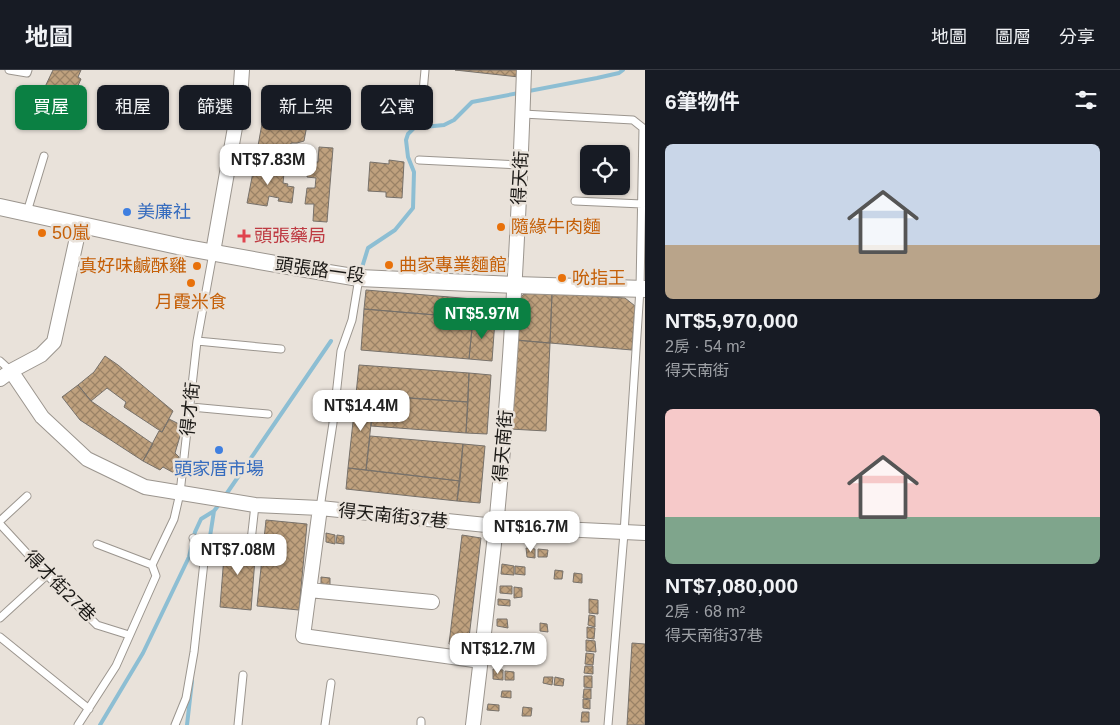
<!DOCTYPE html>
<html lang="zh-TW">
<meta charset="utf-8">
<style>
:root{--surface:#171b24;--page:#20242c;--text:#f1f3f6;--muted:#9ea1a6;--line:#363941;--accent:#0b8043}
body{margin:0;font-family:Helvetica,"Noto Sans TC",sans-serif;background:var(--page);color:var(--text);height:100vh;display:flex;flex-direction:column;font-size:19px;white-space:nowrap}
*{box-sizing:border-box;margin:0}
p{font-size:16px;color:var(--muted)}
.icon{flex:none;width:28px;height:28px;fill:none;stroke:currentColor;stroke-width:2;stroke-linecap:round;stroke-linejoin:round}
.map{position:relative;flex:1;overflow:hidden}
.details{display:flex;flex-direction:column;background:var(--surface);width:475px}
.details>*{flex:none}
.hud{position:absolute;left:15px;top:15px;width:475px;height:45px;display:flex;gap:10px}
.tools{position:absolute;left:580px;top:75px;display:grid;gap:10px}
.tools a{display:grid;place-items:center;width:50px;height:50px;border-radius:8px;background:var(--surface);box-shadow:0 1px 4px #0004;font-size:25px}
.price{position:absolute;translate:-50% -42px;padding:0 11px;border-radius:10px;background:#fff;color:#222;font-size:16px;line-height:32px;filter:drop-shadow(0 1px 2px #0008)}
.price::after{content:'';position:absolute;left:50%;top:30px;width:15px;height:11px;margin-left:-8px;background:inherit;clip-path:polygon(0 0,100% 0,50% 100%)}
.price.active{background:var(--accent);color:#fff}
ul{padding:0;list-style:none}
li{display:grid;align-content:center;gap:10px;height:265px;padding:0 20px}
li span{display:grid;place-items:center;height:155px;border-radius:8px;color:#555}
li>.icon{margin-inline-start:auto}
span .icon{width:90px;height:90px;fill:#fffc;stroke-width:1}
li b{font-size:21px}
h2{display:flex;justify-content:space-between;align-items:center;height:60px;padding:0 20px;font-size:21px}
.pill{padding:0 18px;border-radius:8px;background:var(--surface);box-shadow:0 1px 4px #0004;font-size:18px;line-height:45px}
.pill.active{background:var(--accent);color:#fff}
header{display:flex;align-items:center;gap:30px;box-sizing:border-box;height:70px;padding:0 25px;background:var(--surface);border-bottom:1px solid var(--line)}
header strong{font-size:24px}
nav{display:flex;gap:28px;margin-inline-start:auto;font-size:18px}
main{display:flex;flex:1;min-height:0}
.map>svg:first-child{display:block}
</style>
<header>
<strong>地圖</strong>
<nav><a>地圖</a><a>圖層</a><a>分享</a></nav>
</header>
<main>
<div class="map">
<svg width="645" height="655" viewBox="0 0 645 655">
<defs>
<pattern id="building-cross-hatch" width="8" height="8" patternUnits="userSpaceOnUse" patternTransform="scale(1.25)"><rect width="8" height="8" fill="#bfa17e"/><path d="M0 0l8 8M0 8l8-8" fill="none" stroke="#9a8266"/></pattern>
</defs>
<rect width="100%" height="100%" fill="#e9e2da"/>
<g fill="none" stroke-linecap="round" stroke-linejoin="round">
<path stroke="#8dbed3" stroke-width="4" d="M360,204L368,178L395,160L413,138L414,102L408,87L406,70L408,64L414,58L444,55L454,50L472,32L597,8L619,3L623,0
M225,426L331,271
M206,492L214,441L221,432
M100,655L143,583L189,487L195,462L201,449L214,441
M187,655L192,611"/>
</g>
<path fill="url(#building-cross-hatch)" stroke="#77716a" d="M53,0H81L78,7L81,9L76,20L73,18L67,30L58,26L55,30L49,27L52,23L44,19Z
M455,0H519V7Z
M271,47L285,50L283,58L292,60L293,52L307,55L304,71L297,73H291L289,88L278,85L277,91L256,87L263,48L270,49Z
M319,77L333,78L327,152L313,151L314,134H305L307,118H315L316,108L307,107L308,92H318Z
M389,90L404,92L402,128L386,127V122L368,121L370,92L389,94Z
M255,92L276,95L275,101L284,103L283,113L288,114L287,116L294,117L292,133L278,131L279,128L269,126L267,136L247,133Z
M366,220L497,231L495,250L364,239Z
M552,223L550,273L515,270V232L524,224Z
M552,223L625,228L635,236L632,280L550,273Z
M364,239L473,248L469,289L361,280Z
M473,248L495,250L492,291L469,289Z
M515,270L550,273L546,361L510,359Z
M105,286L118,295L173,341L162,362L124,337L126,332L107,318L91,331L78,315L94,302Z
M359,295L469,303L468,332L356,324Z
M469,303L491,305L487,364L466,363Z
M78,315L91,331L153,374L143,391L80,350L62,327Z
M356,324L374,326L366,400L348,398Z
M374,326L468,332L466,363L371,356Z
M169,349L183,356L175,383L179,387L174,403L163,397L160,400L143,391L159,361L162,362Z
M370,366L463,374L460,411L366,400Z
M463,374L485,376L480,433L457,431Z
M348,398L460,411L457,431L346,419Z
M266,450L307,454L299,540L257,536Z
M326,463L335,465V474L326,472Z
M337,465L344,466V474L336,473Z
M462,465L481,468L468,576L449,574Z
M225,473L256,476L251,540L220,537Z
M526,478L535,479V488L527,487Z
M538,479L548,480L547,487H538Z
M502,494L514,496V505L501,504Z
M515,496L525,497V505L515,504Z
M555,500L563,501L562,509H554Z
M574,503L582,504V513L573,512Z
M321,507L330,508V516H321Z
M500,516H512V524L500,523Z
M514,517L522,518V527L514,528Z
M498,529L510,530V536L498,535Z
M589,529L598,530V544L589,543Z
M589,545L595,546V557L588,555Z
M497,549H507L508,558L497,556Z
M540,553L547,554L548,562L540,561Z
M587,557L595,558L594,569L587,568Z
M496,568L507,569L506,576H496Z
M586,570L595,571L596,582L586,581Z
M632,573L645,574V655H627Z
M586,583L594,584L593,595L585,594Z
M585,596H593V604L584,603Z
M493,599L503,600V610L493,609Z
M505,601L514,602V610H505Z
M584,606H592V618L584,617Z
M544,607H553L552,615L543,613Z
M555,607L564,609L563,616L554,615Z
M584,619H591V629L583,628Z
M502,621H511V628L501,627Z
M583,629L590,630V639L583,638Z
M488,634L499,635V641L487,640Z
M523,637L532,638L531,646H522Z
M582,642H589V652H581Z"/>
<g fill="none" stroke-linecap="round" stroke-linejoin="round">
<g stroke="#9b958e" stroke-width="9">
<path id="service" d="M9,0L27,3L28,0
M411,23L423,22L425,0
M523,44L633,50L643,58L640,219L624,463L608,655
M419,90L520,95
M575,131L642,134
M27,142L44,86
M197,271L281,279
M0,291L11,301
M191,337L268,344
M320,438L333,353L341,281L352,250L359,208
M0,451L27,426
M0,454L47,505L97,555L129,565
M251,471L255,435
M97,474L152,495
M0,548L47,505
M0,567L89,639
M78,655L116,596L156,506L152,495L174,449L180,423L197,271L213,183
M175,655L186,628L194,582L204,492L193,468
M238,655L243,605
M325,655L331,613
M421,655V651"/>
</g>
<g stroke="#9b958e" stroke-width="16">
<path id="minor" d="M213,182L240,29L242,0
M11,301L42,347L87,389L145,417L255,435L320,438L496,456L645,463
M0,309L11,301L41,285L54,272L80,154
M320,438L303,566L481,591
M309,520L432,532
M473,655C481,589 489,522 496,456C511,305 519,152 524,0"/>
</g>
<g stroke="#9b958e" stroke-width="18">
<path id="tertiary" d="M0,137L182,177L287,196L359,208L515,215L645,219"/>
</g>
<use href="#service" stroke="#fff" stroke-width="7"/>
<use href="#minor" stroke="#fff" stroke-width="14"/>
<use href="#tertiary" stroke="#fff" stroke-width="16"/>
</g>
<g fill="#3f7fe0" stroke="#e9e2da" stroke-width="2">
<circle cx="127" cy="142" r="5"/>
<circle cx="219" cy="380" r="5"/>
</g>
<g fill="#e8710a" stroke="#e9e2da" stroke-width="2">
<circle cx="501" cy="157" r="5"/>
<circle cx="42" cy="163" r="5"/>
<circle cx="389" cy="195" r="5"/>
<circle cx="197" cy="196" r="5"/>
<circle cx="562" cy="208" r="5"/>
<circle cx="191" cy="213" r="5"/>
</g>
<path fill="#e0444e" stroke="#e9e2da" stroke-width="2" d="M241.5 158.5h5v5h5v5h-5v5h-5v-5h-5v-5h5z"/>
<g text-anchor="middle" stroke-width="5" stroke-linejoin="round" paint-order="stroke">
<g font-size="18" fill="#1b1916" stroke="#e9e2da">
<text transform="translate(520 108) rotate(-87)" y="6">得天街</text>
<text transform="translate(320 200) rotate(8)" y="6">頭張路一段</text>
<text transform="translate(190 339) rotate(-84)" y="6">得才街</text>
<text transform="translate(503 376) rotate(-85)" y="6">得天南街</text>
<text transform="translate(393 446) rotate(6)" y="6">得天南街37巷</text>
<text transform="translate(60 516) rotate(45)" y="6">得才街27巷</text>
</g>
<g font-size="18" fill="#366cbe" stroke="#e9e2da" text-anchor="start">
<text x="137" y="148">美廉社</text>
<text x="219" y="405" text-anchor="middle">頭家厝市場</text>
</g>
<g font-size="18" fill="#c56008" stroke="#e9e2da" text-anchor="start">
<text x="511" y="163">隨緣牛肉麵</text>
<text x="52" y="169">50嵐</text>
<text x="399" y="201">曲家專業麵館</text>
<text x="187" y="202" text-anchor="end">真好味鹹酥雞</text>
<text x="572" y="214">吮指王</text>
<text x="191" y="238" text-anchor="middle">月霞米食</text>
</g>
<g font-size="18" fill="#be3a42" stroke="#e9e2da" text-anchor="start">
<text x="254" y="172">頭張藥局</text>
</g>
</g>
</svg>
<div class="tools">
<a><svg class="icon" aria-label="locate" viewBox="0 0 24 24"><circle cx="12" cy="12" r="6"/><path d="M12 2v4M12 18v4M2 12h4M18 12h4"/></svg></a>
</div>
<b class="price" style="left:268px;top:116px">NT$7.83M</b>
<b class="price active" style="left:482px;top:270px">NT$5.97M</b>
<b class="price" style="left:361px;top:362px">NT$14.4M</b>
<b class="price" style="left:531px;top:483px">NT$16.7M</b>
<b class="price" style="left:238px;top:506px">NT$7.08M</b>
<b class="price" style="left:498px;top:605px">NT$12.7M</b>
<div class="hud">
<a class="pill active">買屋</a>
<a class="pill">租屋</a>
<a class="pill">篩選</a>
<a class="pill">新上架</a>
<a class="pill">公寓</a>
</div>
</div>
<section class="details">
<h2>6筆物件<svg class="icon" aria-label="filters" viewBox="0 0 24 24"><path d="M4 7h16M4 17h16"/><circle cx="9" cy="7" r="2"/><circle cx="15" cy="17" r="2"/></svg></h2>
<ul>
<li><span style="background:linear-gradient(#c9d6e8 65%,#b9a48a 0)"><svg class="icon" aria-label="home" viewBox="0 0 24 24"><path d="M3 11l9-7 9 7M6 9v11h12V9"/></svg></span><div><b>NT$5,970,000</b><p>2房 · 54 m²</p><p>得天南街</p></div></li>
<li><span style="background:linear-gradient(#f6c9c9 70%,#7fa58c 0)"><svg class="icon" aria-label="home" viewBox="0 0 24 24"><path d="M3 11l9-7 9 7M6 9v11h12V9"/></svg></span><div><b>NT$7,080,000</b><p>2房 · 68 m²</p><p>得天南街37巷</p></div></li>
</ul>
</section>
</main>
